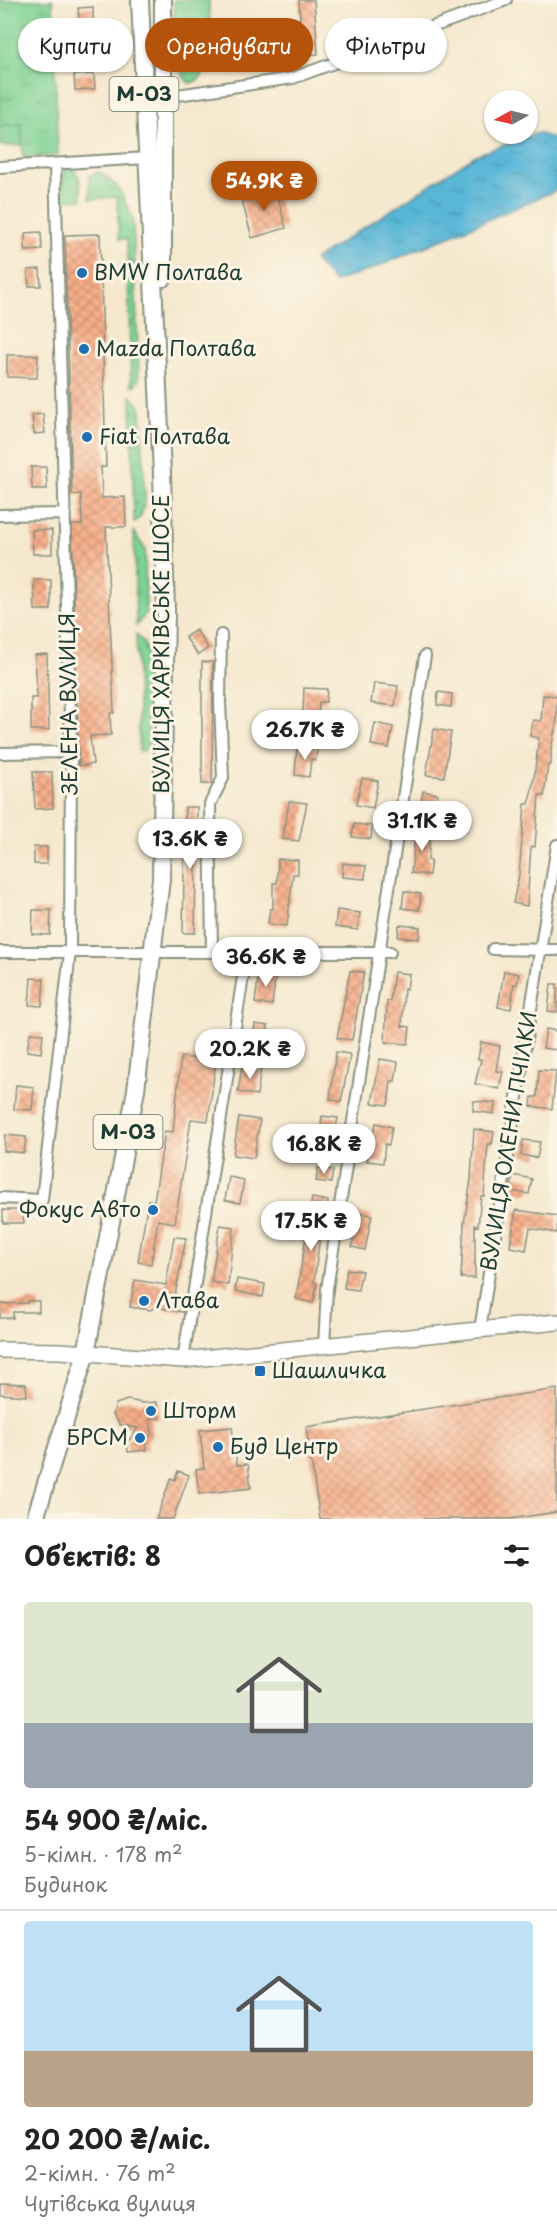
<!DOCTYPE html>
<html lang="uk">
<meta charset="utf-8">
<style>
:root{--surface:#fff;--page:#f2f2f2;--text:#222;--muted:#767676;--line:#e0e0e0;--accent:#b45309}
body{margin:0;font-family:"Playpen Sans",sans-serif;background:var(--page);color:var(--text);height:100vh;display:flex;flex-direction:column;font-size:22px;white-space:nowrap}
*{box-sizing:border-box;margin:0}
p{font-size:20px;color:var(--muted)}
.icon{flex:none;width:33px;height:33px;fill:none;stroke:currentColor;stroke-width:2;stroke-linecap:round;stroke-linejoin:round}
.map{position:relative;height:1519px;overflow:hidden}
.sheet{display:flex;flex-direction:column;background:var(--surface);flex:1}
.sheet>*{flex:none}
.top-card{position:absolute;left:18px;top:18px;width:522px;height:54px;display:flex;gap:12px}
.needle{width:39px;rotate:262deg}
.fabs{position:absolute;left:484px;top:90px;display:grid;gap:12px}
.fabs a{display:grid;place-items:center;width:54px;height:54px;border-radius:50%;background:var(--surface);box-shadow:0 2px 4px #0004;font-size:30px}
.price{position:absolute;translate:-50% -51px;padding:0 14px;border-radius:21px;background:#fff;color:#222;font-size:20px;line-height:39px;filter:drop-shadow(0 2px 3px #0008)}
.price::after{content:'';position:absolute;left:50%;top:36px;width:18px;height:14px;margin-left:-9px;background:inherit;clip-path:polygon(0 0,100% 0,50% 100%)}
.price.on{background:var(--accent);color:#fff}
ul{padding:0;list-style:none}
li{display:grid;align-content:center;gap:12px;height:318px;padding:0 24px}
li+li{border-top:2px solid var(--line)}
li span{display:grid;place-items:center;height:186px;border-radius:6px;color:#555}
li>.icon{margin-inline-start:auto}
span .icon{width:108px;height:108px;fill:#fffc;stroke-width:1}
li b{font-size:26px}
h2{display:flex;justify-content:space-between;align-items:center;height:72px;padding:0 24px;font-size:26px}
.chip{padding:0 21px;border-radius:27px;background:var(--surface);box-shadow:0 2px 4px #0004;font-size:21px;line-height:54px}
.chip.on{background:var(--accent);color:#fff}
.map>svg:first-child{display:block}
</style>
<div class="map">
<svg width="557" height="1519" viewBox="0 0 557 1519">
<defs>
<pattern id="grass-tufts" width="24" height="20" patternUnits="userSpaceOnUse" patternTransform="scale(1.5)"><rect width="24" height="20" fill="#7dd193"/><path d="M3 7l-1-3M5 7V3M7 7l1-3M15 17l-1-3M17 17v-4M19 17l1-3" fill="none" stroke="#66ab79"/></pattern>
<pattern id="water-ripples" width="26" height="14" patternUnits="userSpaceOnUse" patternTransform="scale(1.5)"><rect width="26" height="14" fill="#59b6d7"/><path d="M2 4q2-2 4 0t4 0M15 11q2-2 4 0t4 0" fill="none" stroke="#4995af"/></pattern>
<pattern id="building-cross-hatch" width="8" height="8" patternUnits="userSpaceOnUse" patternTransform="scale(1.5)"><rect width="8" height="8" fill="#f8ae89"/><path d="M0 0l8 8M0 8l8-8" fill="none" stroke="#c88f71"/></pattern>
</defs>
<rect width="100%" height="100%" fill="#fcf5e5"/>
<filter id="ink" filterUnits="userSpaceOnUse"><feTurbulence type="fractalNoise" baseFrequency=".0167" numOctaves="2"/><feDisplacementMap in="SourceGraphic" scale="12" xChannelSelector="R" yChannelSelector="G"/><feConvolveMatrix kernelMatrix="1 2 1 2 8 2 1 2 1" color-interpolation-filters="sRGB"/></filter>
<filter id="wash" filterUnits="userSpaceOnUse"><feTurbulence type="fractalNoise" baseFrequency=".008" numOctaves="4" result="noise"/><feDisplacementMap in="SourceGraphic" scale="24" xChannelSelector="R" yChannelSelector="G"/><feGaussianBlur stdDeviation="1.35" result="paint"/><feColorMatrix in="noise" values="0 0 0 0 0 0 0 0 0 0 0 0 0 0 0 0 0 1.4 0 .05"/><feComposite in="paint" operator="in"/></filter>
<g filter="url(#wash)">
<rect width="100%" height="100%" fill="#f5e8ce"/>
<path fill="url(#grass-tufts)" stroke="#4e8764" stroke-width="1.5" d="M0,0H53L58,155L23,158L21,125L0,126Z
M174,0H209C209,21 218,81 189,83C168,64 175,26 174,0Z
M275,28L283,34C284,48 286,62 277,74L270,75L265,70L261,36L266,29Z
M73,167L80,180L82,199L62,200V173L64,169Z
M100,172L118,187L133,219L139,379L135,385L131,386L127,239H119L117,197L90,199L89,176Z
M131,396L141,407L145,500L141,516L134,523Z
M134,532L145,549L146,613L136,626Z
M136,634L144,643L147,654L149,742L145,750L139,752Z"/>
<path fill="#7dd193" stroke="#4e8764" stroke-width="1.5" d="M21,124L22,145L0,146V126Z"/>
<path fill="url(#water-ripples)" stroke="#3c7a86" stroke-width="1.5" d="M538,133L557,140V190L370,270L334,282L314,260L476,155Z"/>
<g id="blocks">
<path fill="url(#building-cross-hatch)" d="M299,0H314L318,54L297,55L294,20L300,19Z
M93,7L94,54L82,56L78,8Z
M94,74L95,89L75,90L74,75Z
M275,187L286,228L252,238L241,197Z
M41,232L42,250L25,251V233Z
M100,234L106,467H101L102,498L125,497L126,527H106L114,713H110L111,735L90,736L93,764L79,766L72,525H82L81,494L72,495L65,235Z
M40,269L41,286H29L28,270Z
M7,355H38L37,378L7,377Z
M43,414L45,433L34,434L32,415Z
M31,467H46L47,489H32Z
M32,530H52V554H33Z
M34,580H51V610H35Z
M196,630L208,648L198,655L185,637Z
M47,654L49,730H31V698H37L35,655Z
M202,662H213L212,784H202Z
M374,683L398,686L395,706L371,703Z
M304,688L327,689L326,702H319L318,724L298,723L299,712H303Z
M438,692L452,694L451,707L437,705Z
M543,695L557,696V720L551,749V765H548L544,796L539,795L535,847L531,846L527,906L513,903L519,875L525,804H529L534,778L539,738L530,736L533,720L541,721Z
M375,723L393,727L389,748L371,745Z
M434,729L451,732L444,777L426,775Z
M297,747L317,748L316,760L311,759L309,777L295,775Z
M33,772H52L53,808L35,809Z
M362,778L378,781L373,808L356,805Z
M423,791L438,794L435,811L420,808Z
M289,801L307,803L299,841L283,839Z
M185,807H197L195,933H183Z
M354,824L372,826L371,839L352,837Z
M416,828L431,829L428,860H431L429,875L411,873Z
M34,847H47V864H34Z
M278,859L298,860V874H293L287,926L268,924L270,909H273V883H277Z
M343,863L366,866L365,879L342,877Z
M404,891L421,894L419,910L402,908Z
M33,910H51L50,935L32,934Z
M337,910L360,913L358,930L335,927Z
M399,925L420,927L419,939L398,937Z
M259,971L276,973L272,1005L255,1003Z
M350,971L364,972L352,1040L337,1038Z
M504,971L519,974L517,984H514L511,1009L498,1007Z
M394,972L409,974L407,989L404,988L402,1026L410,1027L408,1044L385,1042L387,1001H390Z
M31,978L44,979L42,1006L29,1005Z
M551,984H557V1012L548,1011Z
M255,1024L268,1026L266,1041L253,1040Z
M546,1029L557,1031V1050L543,1048Z
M30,1033L43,1034L41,1053L27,1051Z
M481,1042L500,1046L496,1071L503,1072L499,1089L475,1084L481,1059H478Z
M336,1052L349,1054L350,1056L341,1102L330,1099Z
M181,1057L216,1061L208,1121L191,1119L175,1223L158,1220L151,1264L138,1262L148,1200L154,1201L165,1131L173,1132Z
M380,1059L398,1062L395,1081H391L388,1105L372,1103Z
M242,1066L261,1068L257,1095L238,1092Z
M539,1070L556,1071L552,1109L531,1106L532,1097H537Z
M16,1085L34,1087L32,1110L14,1109Z
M474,1101L495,1103L494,1114L473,1111Z
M322,1116L338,1118L331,1152L319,1149L324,1127H321Z
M239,1117L260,1120L254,1158L233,1155Z
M376,1123L392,1127L389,1145L385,1144L383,1163L367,1161Z
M474,1129L494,1132L492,1144H488L484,1196H481L478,1226L475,1225V1278H461L464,1224L471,1179Z
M5,1135L26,1137L24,1153L4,1151Z
M523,1140L540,1142L537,1158L521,1155Z
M318,1168L333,1170L331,1183L316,1181Z
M513,1175L532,1179L529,1194L510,1191Z
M229,1177L244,1180L240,1203L225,1200Z
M312,1198L328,1201L326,1213H323L314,1282L317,1283L313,1303L296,1299Z
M3,1210H23L24,1223H3Z
M516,1210L557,1216V1233L530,1228L526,1250L510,1247Z
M357,1213L372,1215L365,1250L352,1247Z
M220,1225L234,1227L228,1285L211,1282Z
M174,1237L186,1238L175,1295L185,1297L183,1312L156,1307L150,1310L130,1307L135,1280L166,1285Z
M347,1269L362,1271L358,1290L344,1288Z
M237,1279L265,1284L263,1297L235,1291Z
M27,1301H39V1312H13V1318H0V1304L27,1303Z
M0,1383L26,1384L27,1396L0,1394Z
M557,1389V1512L510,1519H320L306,1427Z
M127,1400L143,1403L157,1402L159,1418L150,1419L152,1433L146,1442L147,1450L128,1452L127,1443L138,1428L120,1425L113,1414L116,1404Z
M232,1427L237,1465L248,1464L251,1488L199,1494L196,1469L204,1468L200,1430Z
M178,1471L189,1475L173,1519H156L171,1478L175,1480Z"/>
</g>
</g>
<g filter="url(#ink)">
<use href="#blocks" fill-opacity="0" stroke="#8a9281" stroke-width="1.5"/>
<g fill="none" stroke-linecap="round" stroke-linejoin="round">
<g stroke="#8a9281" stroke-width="14">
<path id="minor" d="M164,97L293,78L506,0
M0,167L147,158
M0,515L65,514
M0,753L71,752
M493,949L557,950
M212,951L210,804L223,778L220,701L221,635
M0,952H390
M0,1198L42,1200L70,952L71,752L55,164
M480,1330L557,845
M324,1346L327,1289L425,656
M183,1360L247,951"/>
</g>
<g stroke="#8a9281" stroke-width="18">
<path id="secondary" d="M0,1350L60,1351L183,1360L557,1322"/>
</g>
<g stroke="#8a9281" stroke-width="20">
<path id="trunk" d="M163,0V278
M35,1519L86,1353L136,1090L161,879L166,612L162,474L140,0"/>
</g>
<use href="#minor" stroke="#fff" stroke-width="10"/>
<use href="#secondary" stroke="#fff" stroke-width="15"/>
<use href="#trunk" stroke="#fff" stroke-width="16"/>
</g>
</g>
<g fill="#1f6fb2" stroke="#fcf5e5" stroke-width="2">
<circle cx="82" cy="273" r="6"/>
<circle cx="84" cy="349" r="6"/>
<circle cx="87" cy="437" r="6"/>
<circle cx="153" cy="1210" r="6"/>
<circle cx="144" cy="1301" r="6"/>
<rect x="254" y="1365" width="12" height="12" rx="3"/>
<circle cx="151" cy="1411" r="6"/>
<circle cx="140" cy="1438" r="6"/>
<circle cx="218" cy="1447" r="6"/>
</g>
<g text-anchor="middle" stroke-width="6" stroke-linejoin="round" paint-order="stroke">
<g fill="#fcf5e5" stroke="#617469" stroke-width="1.5">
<rect x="109.5" y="77" width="69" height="34" rx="4.5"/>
<rect x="93.5" y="1115" width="69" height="34" rx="4.5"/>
</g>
<g font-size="20" font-weight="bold" fill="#1f3d34">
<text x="144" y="101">М-03</text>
<text x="128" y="1139">М-03</text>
</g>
<g font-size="21" fill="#1f3d34" stroke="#fcf5e5" text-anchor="start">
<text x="94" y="280">BMW Полтава</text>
<text x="96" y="356">Mazda Полтава</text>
<text x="99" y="444">Fiat Полтава</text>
<text x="141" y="1217" text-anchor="end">Фокус Авто</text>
<text x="156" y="1308">Лтава</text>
<text x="272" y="1378">Шашличка</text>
<text x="163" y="1418">Шторм</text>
<text x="128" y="1445" text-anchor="end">БРСМ</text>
<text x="230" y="1454">Буд Центр</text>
</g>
<g font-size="21" fill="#1f3d34" stroke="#fcf5e5">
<text transform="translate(162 644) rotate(-90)" y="7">ВУЛИЦЯ ХАРКІВСЬКЕ ШОСЕ</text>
<text transform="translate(69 704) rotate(-91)" y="7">ЗЕЛЕНА ВУЛИЦЯ</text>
<text transform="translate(509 1141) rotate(-81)" y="7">ВУЛИЦЯ ОЛЕНИ ПЧІЛКИ</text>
</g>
</g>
</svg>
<div class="fabs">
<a><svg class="needle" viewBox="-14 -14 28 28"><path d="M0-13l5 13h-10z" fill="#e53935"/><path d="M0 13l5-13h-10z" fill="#767676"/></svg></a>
</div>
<b class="price on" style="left:264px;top:212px">54.9K ₴</b>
<b class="price" style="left:305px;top:761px">26.7K ₴</b>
<b class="price" style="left:422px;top:852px">31.1K ₴</b>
<b class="price" style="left:190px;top:870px">13.6K ₴</b>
<b class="price" style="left:266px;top:988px">36.6K ₴</b>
<b class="price" style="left:250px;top:1080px">20.2K ₴</b>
<b class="price" style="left:324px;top:1175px">16.8K ₴</b>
<b class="price" style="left:311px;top:1252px">17.5K ₴</b>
<div class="top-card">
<a class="chip">Купити</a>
<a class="chip on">Орендувати</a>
<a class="chip">Фільтри</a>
</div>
</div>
<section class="sheet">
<h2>Об’єктів: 8<svg class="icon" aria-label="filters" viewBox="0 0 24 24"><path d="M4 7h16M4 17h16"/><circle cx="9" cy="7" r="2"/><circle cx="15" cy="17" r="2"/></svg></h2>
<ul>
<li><span style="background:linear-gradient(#dfe7d0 65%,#9aa5b1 0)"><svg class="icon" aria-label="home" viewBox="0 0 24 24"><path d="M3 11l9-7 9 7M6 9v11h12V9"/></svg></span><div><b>54 900 ₴/міс.</b><p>5-кімн. · 178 m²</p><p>Будинок</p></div></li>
<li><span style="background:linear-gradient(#bfe0f5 70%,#b9a48a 0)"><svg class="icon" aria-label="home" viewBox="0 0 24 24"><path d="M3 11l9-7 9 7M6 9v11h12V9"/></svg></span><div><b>20 200 ₴/міс.</b><p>2-кімн. · 76 m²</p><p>Чутівська вулиця</p></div></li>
</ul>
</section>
